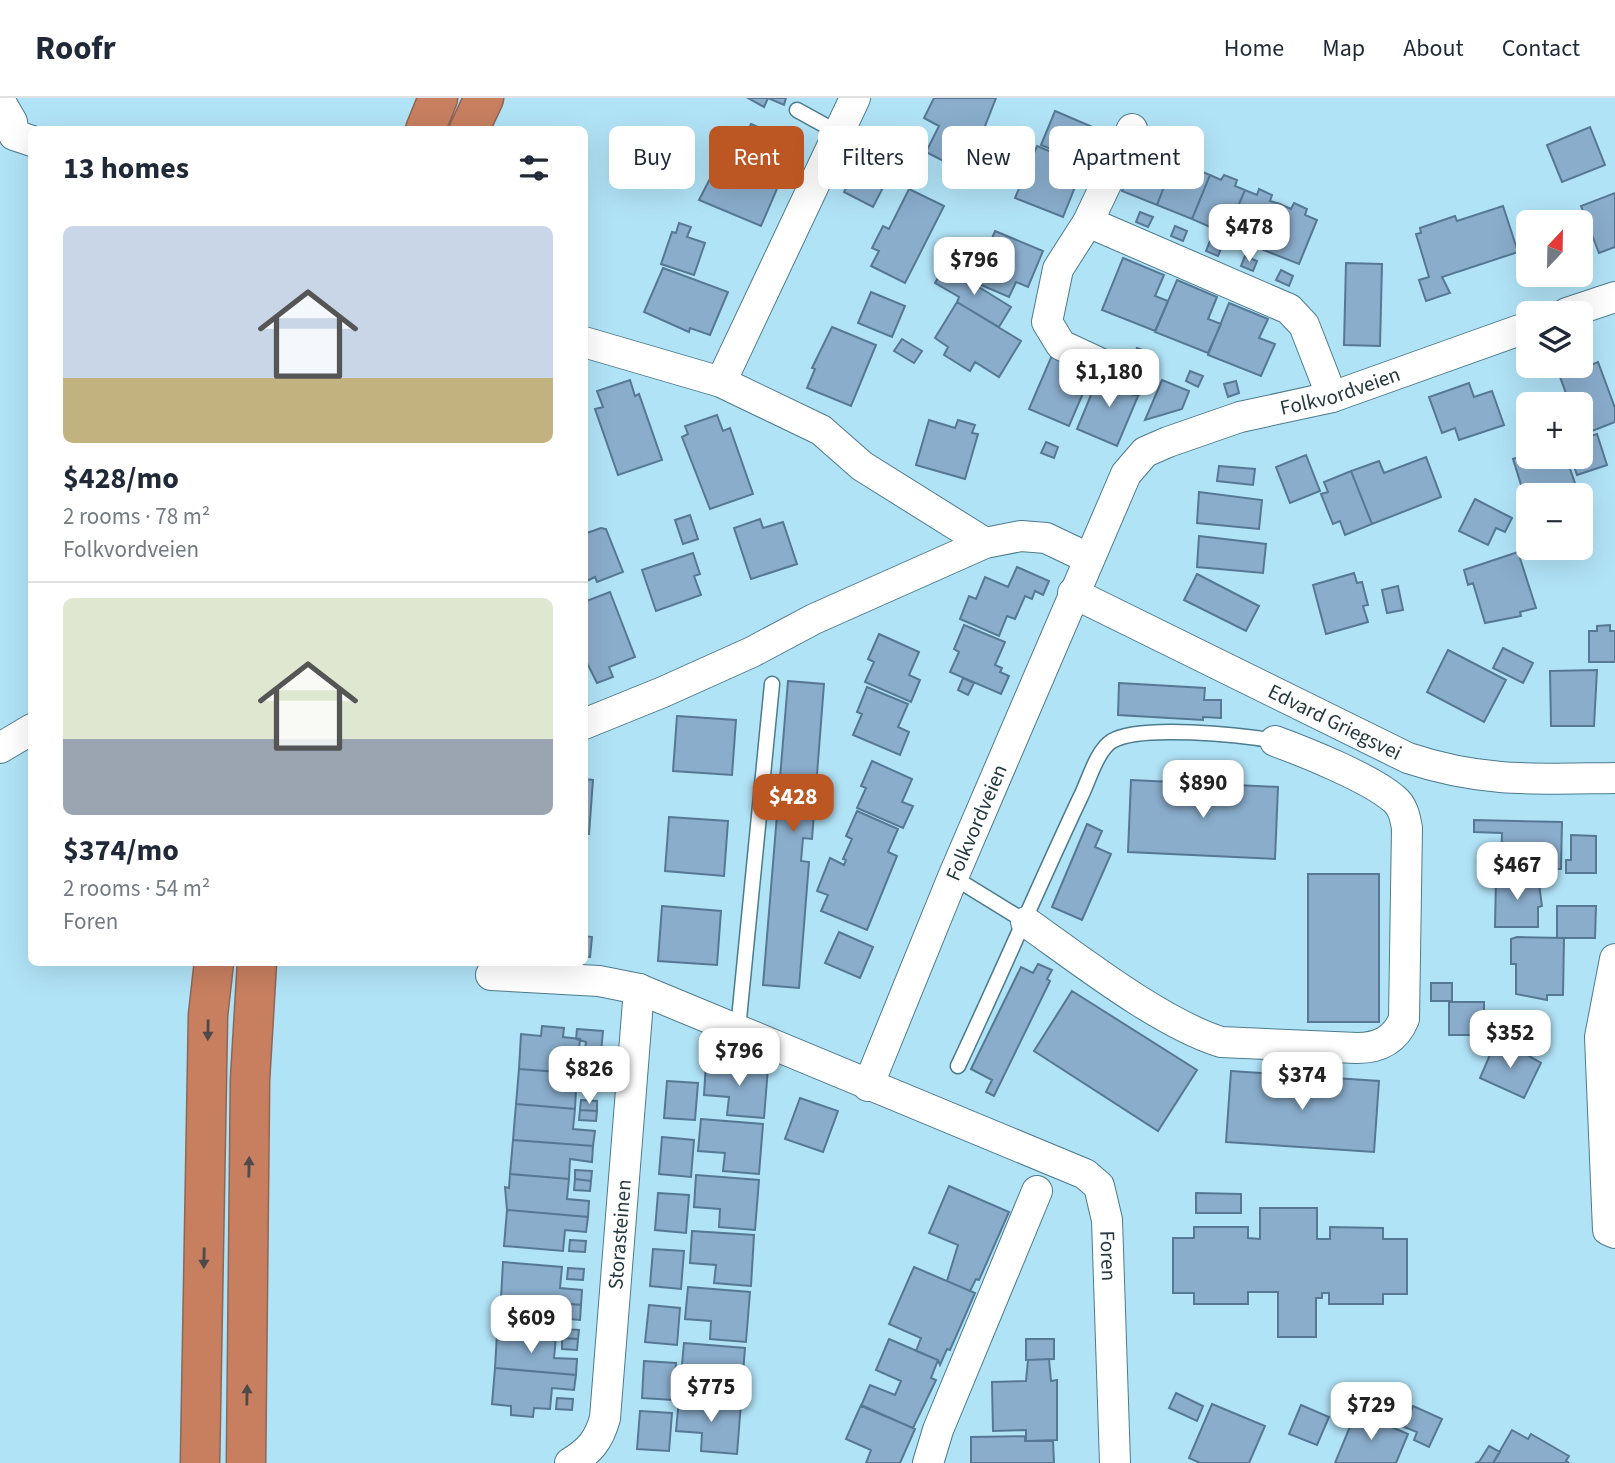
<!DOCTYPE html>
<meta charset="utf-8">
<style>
:root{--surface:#fff;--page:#f6f6f7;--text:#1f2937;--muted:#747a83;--line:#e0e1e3;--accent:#bc5724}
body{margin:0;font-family:"Source Sans 3",sans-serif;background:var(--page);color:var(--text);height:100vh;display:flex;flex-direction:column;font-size:26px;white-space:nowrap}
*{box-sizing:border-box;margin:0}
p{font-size:23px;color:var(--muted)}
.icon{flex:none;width:38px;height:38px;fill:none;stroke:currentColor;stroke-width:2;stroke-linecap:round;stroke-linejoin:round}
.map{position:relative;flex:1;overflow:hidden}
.drawer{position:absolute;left:28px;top:28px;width:560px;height:840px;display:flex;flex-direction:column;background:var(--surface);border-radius:10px;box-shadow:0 7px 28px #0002}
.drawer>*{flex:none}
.banner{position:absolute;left:609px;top:28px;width:665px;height:63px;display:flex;gap:14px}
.needle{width:46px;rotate:22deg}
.fabs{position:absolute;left:1516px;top:112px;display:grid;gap:14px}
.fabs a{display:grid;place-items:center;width:77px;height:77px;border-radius:10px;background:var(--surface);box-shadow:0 7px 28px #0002;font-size:35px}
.price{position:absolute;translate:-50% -60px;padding:0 16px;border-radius:14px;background:#fff;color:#222;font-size:23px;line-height:46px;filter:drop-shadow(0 2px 4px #0008)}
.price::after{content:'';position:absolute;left:50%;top:42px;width:21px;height:16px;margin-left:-10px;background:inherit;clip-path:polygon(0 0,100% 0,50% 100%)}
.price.selected{background:var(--accent);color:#fff}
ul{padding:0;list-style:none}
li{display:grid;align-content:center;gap:14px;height:371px;padding:0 35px}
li+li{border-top:2px solid var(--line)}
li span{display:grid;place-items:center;height:217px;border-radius:10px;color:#555}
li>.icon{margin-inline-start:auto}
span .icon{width:126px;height:126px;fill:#fffc;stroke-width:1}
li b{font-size:30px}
h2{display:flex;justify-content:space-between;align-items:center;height:84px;padding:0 35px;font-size:30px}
.chip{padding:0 24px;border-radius:10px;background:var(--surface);box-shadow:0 7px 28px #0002;font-size:24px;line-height:63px}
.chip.selected{background:var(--accent);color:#fff}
header{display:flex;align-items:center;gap:42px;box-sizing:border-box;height:98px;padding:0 35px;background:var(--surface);border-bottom:2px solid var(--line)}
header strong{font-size:33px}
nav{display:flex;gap:38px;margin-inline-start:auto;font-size:24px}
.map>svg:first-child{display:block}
</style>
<header>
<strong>Roofr</strong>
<nav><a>Home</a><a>Map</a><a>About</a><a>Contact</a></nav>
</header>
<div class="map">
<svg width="1615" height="1365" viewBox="0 0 1615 1365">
<rect width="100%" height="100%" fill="#b1e3f7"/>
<path fill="#8aadcc" stroke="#567894" stroke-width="2" d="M748,0H786L784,7L768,0L764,9Z
M934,0H996L978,46L974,45L961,72L926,54L939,28L924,20Z
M1055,13L1102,33L1088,66L1041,47Z
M751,26L784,40L774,65L777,67L772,79L758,73L763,63L746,57L751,45L744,42Z
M1590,29L1605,67L1562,84L1547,47Z
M1003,34L1013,39L1008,50L998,46Z
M1154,47L1167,53L1165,58L1174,63L1157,107L1122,93L1140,48L1151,53Z
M1037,48L1073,63L1066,79L1077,84L1063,119L1015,100Z
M720,61L779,86L761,128L699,102Z
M1189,62L1202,67L1200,73L1210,77L1192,121L1157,107L1174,63L1187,68Z
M860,63L889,78L873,109L844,94Z
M1210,77L1221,82L1224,77L1237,82L1235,88L1245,92L1226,136L1192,121Z
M909,91L944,108L905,185L871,168L879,153L872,150L883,128L889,131Z
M1259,91L1272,97L1270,103L1280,106L1261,151L1226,137L1245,92L1257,97Z
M1615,95V149L1599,155L1581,108Z
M1294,105L1307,111L1305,117L1317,122L1299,166L1261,151L1280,106L1291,111Z
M1503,108L1518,154L1442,179L1450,195L1426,203L1419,182L1429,179L1416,136L1421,135L1420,130L1455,118L1457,123Z
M1140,114L1153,119L1148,129L1136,124Z
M679,125L691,129L687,139L705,145L694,177L661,166L672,134L676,135Z
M1175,128L1187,133L1183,143L1171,138Z
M995,133L1043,153L1028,189L1016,184L1009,199L974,184Z
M1210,143L1222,148L1218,158L1206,153Z
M949,155L959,161L952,171L942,166Z
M1245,158L1257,163L1253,173L1241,168Z
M1123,160L1164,177L1155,198L1168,203L1155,233L1102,212Z
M1346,165L1382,166L1380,248L1344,247Z
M945,168L1011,209L999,229L957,204L959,199L935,185Z
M663,170L728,194L710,237L690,230L689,234L644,214Z
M1281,172L1293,178L1289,188L1276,182Z
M1177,182L1217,199L1208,221L1221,226L1208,255L1155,234Z
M871,194L905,208L892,239L858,225Z
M957,204L1021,243L999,279L975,264L970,273L944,257L948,249L935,240Z
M1229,205L1268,221L1259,240L1275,246L1261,278L1208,257Z
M832,229L876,247L851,308L807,290L815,271L812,270Z
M902,241L922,253L914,265L894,253Z
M1137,250L1150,255L1145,266L1133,261Z
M1053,255L1093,272L1069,328L1029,311Z
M1598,264L1615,310V324L1582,337L1580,306H1570L1560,279Z
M1190,273L1203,278L1198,289L1186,283Z
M1100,275L1141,291L1117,348L1077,331Z
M630,282L635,298L639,296L662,362L618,377L595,311L603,309L597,293Z
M1162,282L1189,293L1182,311L1145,322Z
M1236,283L1239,295L1228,299L1224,286Z
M1469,285L1474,299L1492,293L1504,327L1459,342L1455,330L1442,335L1429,299Z
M717,317L723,333L730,330L753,396L710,411L682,339L688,336L685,328Z
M929,322L955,330L958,322L975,327L972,335L978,336L965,381L916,367Z
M1597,336L1607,367L1577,377L1571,359H1580V341Z
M1046,344L1058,349L1054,360L1041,355Z
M1528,356V359H1550L1552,367L1567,362L1579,397H1528L1527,406L1513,361Z
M1306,357L1320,393L1290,405L1276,369Z
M1426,359L1441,399L1372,426L1351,373L1379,363L1384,375Z
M1219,368L1255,371L1253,387L1217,383Z
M1351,373L1372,426L1345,437L1340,423L1333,426L1321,396L1328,394L1324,384Z
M1199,394L1262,402L1259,431L1197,425Z
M1475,401L1512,420L1505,434L1496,430L1488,447L1459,433Z
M690,417L698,441L683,446L675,422Z
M760,421L763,430L783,424L797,466L751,481L734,430Z
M601,430L606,431L623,474L597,484L595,479L587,483L584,436Z
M1199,438L1266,446L1263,475L1197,469Z
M1518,454L1536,510L1520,514L1521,518L1485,525L1473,485L1468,487L1464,472Z
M693,455L700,476L694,478L701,497L656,513L642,472Z
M1017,469L1049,483L1043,497L1035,493L1032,501L1025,498L1015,521L1007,518L999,538L960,521L969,498L976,501L985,479L1008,489Z
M1354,475L1357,485L1362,484L1368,507L1363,508L1368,524L1326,536L1313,487Z
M1197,476L1259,508L1246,533L1184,502Z
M1398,488L1403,512L1387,515L1382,492Z
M610,494L635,559L609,569L613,579L597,585L584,559V504Z
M964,527L1005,544L995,567L1002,570L1000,574L1009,578L1001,596L950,574L959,554L954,551Z
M1610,527V533H1615V564H1589V533H1597V528Z
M879,536L919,554L909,577L920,582L911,604L865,584L874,564L868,561Z
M1503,550L1533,565L1523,585L1493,570Z
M1448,552L1506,582L1484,624L1427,594Z
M1597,572L1594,628H1551L1550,573Z
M963,580L974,585L968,597L958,592Z
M788,583L824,586L812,741L803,740L801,763L809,764L799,890L763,887Z
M1119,585L1205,590L1204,602H1221V620L1203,619V622L1118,617Z
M867,589L908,606L898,629L909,634L900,657L853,637L862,616L857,614Z
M677,618L736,622L732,677L673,673Z
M872,663L912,681L902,704L913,708L903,730L857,710L866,690L861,688Z
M584,681L593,682L589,736H584Z
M1131,682L1278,689L1275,761L1128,754Z
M857,713L898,731L888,754L897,758L867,832L821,813L828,797L817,793L830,760L844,767L846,762L843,761L852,741L846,738Z
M669,719L728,723L724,778L665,773Z
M1474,722L1562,724L1561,771L1501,770L1502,735L1474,734Z
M1087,726L1102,733L1095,749L1111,756L1082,822L1052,809Z
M1571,737L1596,738V775H1566V762H1571Z
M1308,776H1379V924H1308Z
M1496,778L1538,779L1542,808L1538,809V829H1495Z
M662,808L721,813L717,867L658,863Z
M1557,808H1596L1595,840H1557Z
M839,834L873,849L860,880L825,865Z
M584,838L592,839L590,859L584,858Z
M1517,839L1564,840L1563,897H1547V902L1516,896V866H1511V841Z
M1038,866L1052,872L1047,881L1050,883L994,998L986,994L992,982L971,971L1021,869L1033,875Z
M1431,885H1452V903H1431Z
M1072,893L1197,972L1158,1033L1034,953Z
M1449,904H1484V937H1449Z
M542,928L564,930L563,939L580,941L578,962L600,963L599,977L519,971L521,936L541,938Z
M577,931L603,933L601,954L585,952L586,944L576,941Z
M1495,945L1508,951L1510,947L1541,965L1524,1000L1480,980Z
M706,965L768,970L764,1020L727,1017L729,999L704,997Z
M519,971L599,977L598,993L576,992L575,1011L516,1006Z
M1231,973L1379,983L1374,1054L1226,1044Z
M667,983L698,985L695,1022L664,1020Z
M800,1000L838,1013L823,1054L785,1041Z
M581,1002L597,1003V1013L580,1012Z
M516,1006L575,1011L573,1031L595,1033L593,1048L513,1042Z
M580,1012L597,1013L596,1023L579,1022Z
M701,1021L763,1026L759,1076L723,1073L725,1055L698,1053Z
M662,1039L694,1042L691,1079L659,1076Z
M513,1042L593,1048L592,1064L570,1061L569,1081L510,1076Z
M575,1072L592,1073L591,1083L575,1081Z
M510,1076L569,1081L567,1101L589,1103L588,1119L507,1112L505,1089L509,1090Z
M696,1077L759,1082L755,1132L719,1129L720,1111L694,1109Z
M575,1081L591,1083L590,1093L574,1092Z
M949,1088L1009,1114L979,1182L976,1181L970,1193L947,1183L958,1147L929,1135Z
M658,1095L689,1097L686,1135L655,1132Z
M1196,1095L1241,1096V1115H1196Z
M1260,1110H1317V1141H1330V1129L1383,1130V1141H1407V1196H1383V1206H1329V1195H1322V1200H1316V1239H1278V1194H1248V1206H1194V1195H1173V1140H1194V1129H1248V1140L1260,1141Z
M507,1112L588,1119L586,1134L565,1132L563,1153L504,1148Z
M692,1133L754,1137L751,1188L714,1185L716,1167L690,1165Z
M570,1142L586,1143L585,1154L569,1153Z
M653,1151L684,1153L681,1191L650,1188Z
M503,1164L562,1169L560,1190L582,1192L581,1207L501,1200Z
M914,1169L975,1195L950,1252L947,1251L940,1267L938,1262L916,1253L921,1240L889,1226Z
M568,1170L584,1171L583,1182L567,1181Z
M688,1189L750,1194L746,1244L710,1241L711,1223L685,1221Z
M501,1200L581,1207L580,1222L558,1220L556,1239L498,1235Z
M649,1207L680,1210L677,1247L645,1244Z
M563,1231L579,1232L578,1241L562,1240Z
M497,1235L556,1239L554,1260L577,1261L576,1277L495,1270Z
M562,1240L578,1241L577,1252L562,1251Z
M889,1241L938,1262L931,1280L936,1282L913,1330L861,1308L870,1287L895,1297L901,1283L876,1272Z
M1026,1241H1054V1261L1026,1262Z
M684,1245L745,1250L741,1300L705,1298L707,1279L681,1277Z
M1049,1261L1051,1283L1057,1282V1342L1026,1343V1332L993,1333L992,1284L1026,1283L1028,1262Z
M644,1263L676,1265L673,1302L642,1300Z
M495,1270L576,1277L574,1292L552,1290L550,1311L534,1310L533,1319L511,1317V1308L492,1306Z
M1176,1295L1203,1308L1197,1323L1169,1310Z
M557,1300L573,1301L572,1312L556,1311Z
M679,1301L741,1305L737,1356L701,1353L702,1335L676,1333Z
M1212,1306L1265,1328L1249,1365H1200L1189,1360Z
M861,1307L915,1331L900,1365H866L871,1352L846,1341Z
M1301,1307L1329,1319L1317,1347L1289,1336Z
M1413,1308L1442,1321L1429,1349L1414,1342L1417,1334L1404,1329Z
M640,1313L672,1315L669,1353L637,1351Z
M1356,1314L1408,1336L1396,1365H1335Z
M1512,1332L1528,1341L1531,1336L1569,1358L1566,1363L1569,1365H1493Z
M1025,1338V1343H1053L1054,1365H971V1339Z
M1489,1348L1500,1354L1493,1365H1475L1479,1364Z"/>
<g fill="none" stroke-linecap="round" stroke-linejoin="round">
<g stroke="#4c7b8d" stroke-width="17">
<path id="lane" d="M797,12L837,34
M953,779L1026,824
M738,931L772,586
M958,968C1000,879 1039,787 1081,698C1089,682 1097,652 1112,643C1140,626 1242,637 1275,643"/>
</g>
<g stroke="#4c7b8d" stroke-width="32">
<g id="street">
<path d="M0,3L12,24L14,37L32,43"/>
<path d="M1088,124L1132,31"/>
<path d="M1567,215L1615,199"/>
<path d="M584,244L721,284L821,332L862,368L985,445"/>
<path d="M1136,282L1061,247L1047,224L1058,171L1088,124L1289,211L1304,227L1332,299"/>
<path d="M721,284L855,0"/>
<path id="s1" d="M1073,495L1408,660C1483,685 1538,681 1615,680"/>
<path d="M584,626L663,594L752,554L814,521L985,445L1021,438L1046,440L1088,460"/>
<path d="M0,650L32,631"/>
<path d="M1026,824C1080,862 1160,925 1221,944L1357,950C1379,950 1395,942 1404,921L1407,730C1405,719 1403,708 1394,701C1370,680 1305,654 1275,643"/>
<path d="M1615,861L1600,939L1608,1132L1615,1135"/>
<path id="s2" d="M491,877L599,883L639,891L1085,1076L1099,1088L1107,1122L1115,1365"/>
<path id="s3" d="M868,988L953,779L1126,376L1145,354L1168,344L1240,319L1332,299L1528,229"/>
<path id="s4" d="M570,1365C590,1353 599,1342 605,1320L639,891"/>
<path d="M928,1365L938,1332L1037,1093"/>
</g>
</g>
<g stroke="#8e6655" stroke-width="41">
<path id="highway" d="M425,32L438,0
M469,32L484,0
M200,1365L208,917L214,864
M246,1365L250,982L257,864"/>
</g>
<use href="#lane" stroke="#fff" stroke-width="14"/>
<use href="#street" stroke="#fff" stroke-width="30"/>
<use href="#highway" stroke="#c77f60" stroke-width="38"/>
</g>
<defs><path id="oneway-solid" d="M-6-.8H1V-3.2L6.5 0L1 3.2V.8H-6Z" transform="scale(1.75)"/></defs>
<g fill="#4e4a49">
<use href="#oneway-solid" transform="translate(208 932) rotate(91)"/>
<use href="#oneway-solid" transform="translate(249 1069) rotate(-89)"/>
<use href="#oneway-solid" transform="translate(204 1160) rotate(91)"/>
<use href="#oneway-solid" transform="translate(247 1297) rotate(-89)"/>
</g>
<g text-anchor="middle" stroke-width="5" stroke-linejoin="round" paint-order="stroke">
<g font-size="21" fill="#253941" stroke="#b1e3f7">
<text dy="7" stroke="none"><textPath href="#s3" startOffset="898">Folkvordveien</textPath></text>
<text dy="7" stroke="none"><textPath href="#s1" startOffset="292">Edvard Griegsvei</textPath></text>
<text dy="7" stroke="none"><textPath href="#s3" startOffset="285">Folkvordveien</textPath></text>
<text dy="7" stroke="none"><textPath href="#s4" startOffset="243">Storasteinen</textPath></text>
<text dy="7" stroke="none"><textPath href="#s2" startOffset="721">Foren</textPath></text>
</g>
</g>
</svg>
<div class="fabs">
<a><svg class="needle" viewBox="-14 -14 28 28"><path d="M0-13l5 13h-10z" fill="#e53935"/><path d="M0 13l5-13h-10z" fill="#747a83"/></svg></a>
<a><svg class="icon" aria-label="layers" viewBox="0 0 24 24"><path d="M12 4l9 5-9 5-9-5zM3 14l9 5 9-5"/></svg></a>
<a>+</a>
<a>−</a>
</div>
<b class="price" style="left:1249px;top:166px">$478</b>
<b class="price" style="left:974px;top:199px">$796</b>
<b class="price" style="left:1109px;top:311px">$1,180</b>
<b class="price" style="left:1203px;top:722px">$890</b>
<b class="price selected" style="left:793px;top:736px">$428</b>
<b class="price" style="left:1517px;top:804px">$467</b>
<b class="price" style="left:1510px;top:972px">$352</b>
<b class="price" style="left:739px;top:990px">$796</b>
<b class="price" style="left:589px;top:1008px">$826</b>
<b class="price" style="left:1302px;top:1014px">$374</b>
<b class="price" style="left:531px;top:1257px">$609</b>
<b class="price" style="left:711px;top:1326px">$775</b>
<b class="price" style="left:1371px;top:1344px">$729</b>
<div class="banner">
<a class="chip">Buy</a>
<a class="chip selected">Rent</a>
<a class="chip">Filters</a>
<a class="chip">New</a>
<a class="chip">Apartment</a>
</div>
<section class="drawer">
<h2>13 homes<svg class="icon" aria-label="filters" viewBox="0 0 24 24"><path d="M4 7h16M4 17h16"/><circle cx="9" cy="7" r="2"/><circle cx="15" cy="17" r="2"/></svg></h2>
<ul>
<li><span style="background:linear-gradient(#c9d6e8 70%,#c2b280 0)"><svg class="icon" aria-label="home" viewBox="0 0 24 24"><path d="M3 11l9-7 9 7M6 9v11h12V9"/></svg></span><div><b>$428/mo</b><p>2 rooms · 78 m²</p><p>Folkvordveien</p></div></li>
<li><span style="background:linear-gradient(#dfe7d0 65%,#9aa5b1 0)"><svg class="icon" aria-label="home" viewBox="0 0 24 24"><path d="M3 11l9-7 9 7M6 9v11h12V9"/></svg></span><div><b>$374/mo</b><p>2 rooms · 54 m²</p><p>Foren</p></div></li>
</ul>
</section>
</div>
